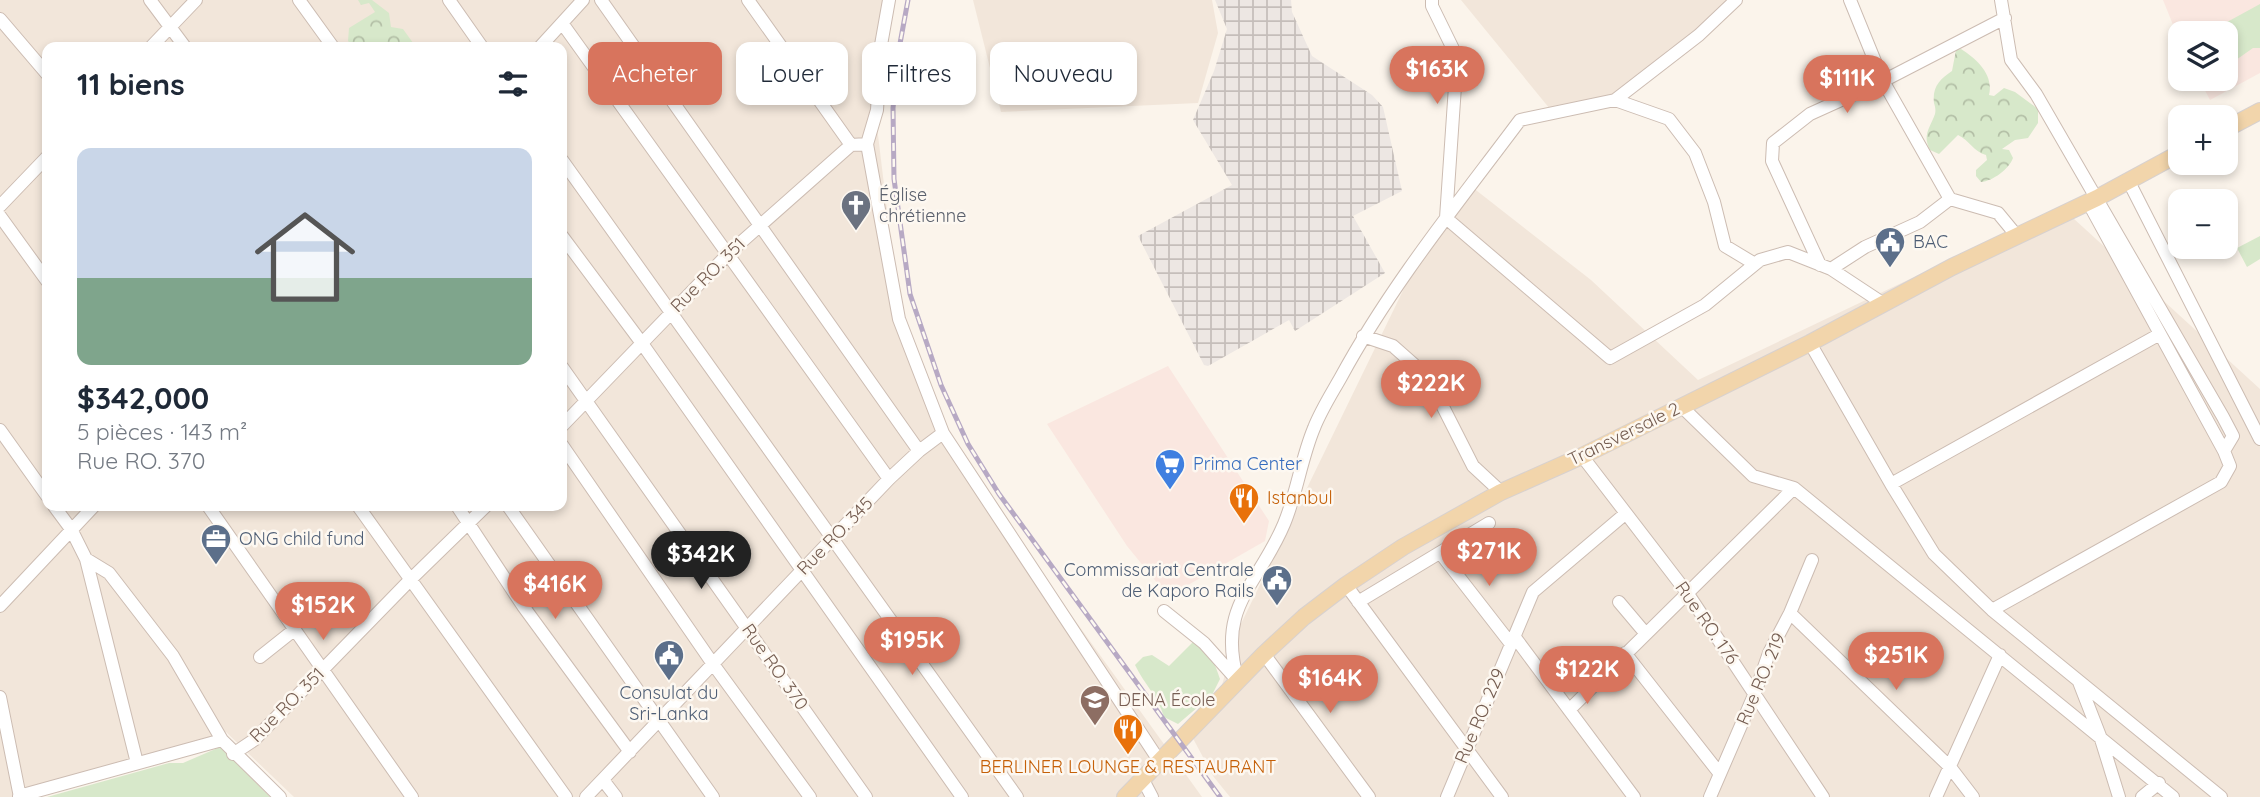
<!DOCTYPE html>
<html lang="fr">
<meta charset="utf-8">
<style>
:root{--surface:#fff;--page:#f6f6f7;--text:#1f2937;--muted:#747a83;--accent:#d8745d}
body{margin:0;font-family:Quicksand,sans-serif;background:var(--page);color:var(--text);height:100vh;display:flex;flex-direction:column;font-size:26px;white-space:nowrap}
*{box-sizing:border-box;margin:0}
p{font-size:23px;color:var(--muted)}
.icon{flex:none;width:38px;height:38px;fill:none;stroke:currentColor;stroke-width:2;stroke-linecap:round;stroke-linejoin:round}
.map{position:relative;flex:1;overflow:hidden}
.sheet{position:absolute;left:42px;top:42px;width:525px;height:469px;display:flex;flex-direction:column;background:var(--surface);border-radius:14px;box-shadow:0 4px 10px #0003}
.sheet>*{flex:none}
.guide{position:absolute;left:588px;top:42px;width:665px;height:63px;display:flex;gap:14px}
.tools{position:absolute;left:2168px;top:21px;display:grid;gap:14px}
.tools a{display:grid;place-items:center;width:70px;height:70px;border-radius:14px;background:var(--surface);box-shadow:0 4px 10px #0003;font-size:35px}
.price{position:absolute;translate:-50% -60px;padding:0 16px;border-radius:24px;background:var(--accent);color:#fff;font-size:23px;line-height:46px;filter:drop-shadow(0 2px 4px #0008)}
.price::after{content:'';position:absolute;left:50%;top:42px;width:21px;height:16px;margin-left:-10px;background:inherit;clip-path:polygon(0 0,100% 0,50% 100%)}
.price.selected{background:#222;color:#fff}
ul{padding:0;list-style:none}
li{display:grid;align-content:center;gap:14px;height:371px;padding:0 35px}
li span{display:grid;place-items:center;height:217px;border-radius:14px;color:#555}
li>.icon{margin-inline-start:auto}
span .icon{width:126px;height:126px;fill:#fffc;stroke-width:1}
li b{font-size:30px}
h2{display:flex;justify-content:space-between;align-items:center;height:84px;padding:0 35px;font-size:30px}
.tag{padding:0 24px;border-radius:14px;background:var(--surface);box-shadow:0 4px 10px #0003;font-size:24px;line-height:63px}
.tag.selected{background:var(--accent);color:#fff}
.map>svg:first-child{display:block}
</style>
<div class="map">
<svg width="2260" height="797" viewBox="0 0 2260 797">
<defs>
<pattern id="industrial-grid" width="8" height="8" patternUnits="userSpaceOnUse" patternTransform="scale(1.75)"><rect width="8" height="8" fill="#ede7e3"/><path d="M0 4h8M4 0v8" fill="none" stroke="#c5beba"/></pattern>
<pattern id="forest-crowns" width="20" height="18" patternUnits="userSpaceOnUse" patternTransform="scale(1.75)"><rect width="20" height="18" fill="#d7e8ca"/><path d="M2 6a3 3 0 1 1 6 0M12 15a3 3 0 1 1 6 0" fill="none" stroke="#b3bfa6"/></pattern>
</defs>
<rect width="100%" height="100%" fill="#fbf4eb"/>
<path fill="#f2e6da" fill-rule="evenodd" d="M0,0H892L875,110L898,301L949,445L1202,797H294L226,732L31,797H0ZM47,47H562V506H47Z
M973,0H1212L1218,33L1198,103L1001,112Z
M1461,0H1742L1668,50L1629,92L1550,109Z
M1472,187L1591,280L1698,380L2061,207L2260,389V797H1230L1213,776L1187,727L1222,685L1237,632L1413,270Z"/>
<path fill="#fae7e0" d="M2163,0H2260V73L2210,100L2199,79H2226V33H2180V42Z
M1168,366L1269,521L1265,541L1174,593L1158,584L1127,546L1047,424Z"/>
<path fill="url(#industrial-grid)" d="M1215,0H1291L1292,12L1312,56L1372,95L1383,107L1402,191L1353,216L1385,273L1295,331L1289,320L1208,366L1204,365L1138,236L1232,185L1193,120L1214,71L1227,29Z"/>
<path fill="#d7e8ca" d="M2260,4V48H2253L2226,67V33H2207Z
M2260,236V259L2247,267L2237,248Z
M1193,642C1209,647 1215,664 1220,679L1212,695L1178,724L1164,717C1158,696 1144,684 1135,665L1143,657L1152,655L1169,666Z
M220,747L270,797H47L169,763H183Z"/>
<path fill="url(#forest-crowns)" d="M358,0H372L389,13L391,27L403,29L416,47H359L357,45H352L348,41L349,28L375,12L369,3L361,5Z
M1961,49C1977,59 1994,75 1989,95L1994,96L2004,88L2015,92L2038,109V123L2028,138L2015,140L2002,149L2009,150L2013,158C2009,169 1993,181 1981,182L1976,176V170L1987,160L1986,155C1974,152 1969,140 1958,135L1939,154L1930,150C1922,135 1930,128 1935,114C1936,110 1935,106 1934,103C1932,87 1940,79 1952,71L1956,50Z"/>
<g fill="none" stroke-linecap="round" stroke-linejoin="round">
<g stroke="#ccbcb2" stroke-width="14">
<path id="minor" d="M150,0L185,47
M299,0L333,47
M449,0L482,47
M601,0L919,451
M748,0L851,145
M889,0L881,45L877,110L867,144L899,319L943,433L1160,762
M1432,0V6L1457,57L1446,218L1610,358L1705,305L1760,260L1788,252L1831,269L1884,304
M1850,0L1883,81L1950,199
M2001,0L2011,60L2036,94L2223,417L2233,436L2224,451
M0,19L47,74
M562,23L889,479
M151,47L196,0
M540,47L583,0
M1615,100L1669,119L1695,153L1714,202L1725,246L1755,264
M562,160L1017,797
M2128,180L2260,439
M0,206L47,157
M0,216L47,281
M562,236L641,342L962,797
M1820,265L1772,161L1773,143L1810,114L1883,81L2005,18
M1831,269L1865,247L1920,222L1950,199L1998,213L2017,236
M1363,336L1393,346L1419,369L1437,395L1473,466L1501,492
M1810,343L1891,484L1934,554L1992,610L2221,797
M562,367L866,797
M1681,406L1753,476L1794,488L2173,797
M562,426L729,253L851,145L867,144
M0,430L47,496
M562,445L713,664L810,797
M1582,456L1688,594L1823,797
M1891,484L2160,334
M54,506L71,529L86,559L137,763
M208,506L412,797
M358,506L566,797
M457,506L523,606L630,752
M508,506L713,797
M1441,554L1511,644
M86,559L109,573L173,656L222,740L280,797
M1346,585L1502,797
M1358,602L1489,523
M1619,602L1646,634
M0,606L94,506
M523,606L560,580
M1992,610L2221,482L2230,466L2224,451L2088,202
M1164,611L1204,643L1238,681C1216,606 1258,586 1284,524C1297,493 1301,459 1314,428C1321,410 1332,393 1341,377C1391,285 1458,203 1520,120L1615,100L1699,35L1736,0
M1790,613L1950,767L1973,797
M1514,636L1634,797
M1625,653L1720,774
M1264,654L1369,797
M260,657L294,630
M2079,682L2100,736L2119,797
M0,697L20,797
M1569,710L1794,488
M233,754L254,740L410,580L486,506
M1142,778L1152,797
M603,780L616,797
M19,796L222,740
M586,797L889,479L919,451L943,433
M1447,797L1533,592L1625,514
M1710,797L1755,693L1769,653L1790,613L1812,560
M1936,797L2000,655
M2142,797L2159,783"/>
</g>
<g stroke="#d8d1ce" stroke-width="18">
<path id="major" d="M2226,129L2260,111
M1125,797L1264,654L1304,617L1346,585L1403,547L1501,492L1582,456L1810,343L1952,267L2097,198L2180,153"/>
</g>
<use href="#minor" stroke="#fff" stroke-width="12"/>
<use href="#major" stroke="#f2d5ab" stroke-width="16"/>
<g stroke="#b7a9c4" stroke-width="5">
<path id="rail" d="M908,0L899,49L893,108L894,179L910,294L941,385L968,444L999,494L1220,797"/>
</g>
<use href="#rail" stroke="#fdf8f1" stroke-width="2.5" stroke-dasharray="8" stroke-linecap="butt"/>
</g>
<defs>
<g id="church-pin" transform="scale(1.575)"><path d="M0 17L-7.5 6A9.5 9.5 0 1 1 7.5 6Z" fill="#6b7280" stroke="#fdf8f1"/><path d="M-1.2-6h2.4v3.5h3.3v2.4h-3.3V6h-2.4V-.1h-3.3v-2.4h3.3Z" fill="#fff"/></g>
<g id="civic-pin" transform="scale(1.575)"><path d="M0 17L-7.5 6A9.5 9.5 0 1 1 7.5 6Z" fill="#5c6f8a" stroke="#fdf8f1"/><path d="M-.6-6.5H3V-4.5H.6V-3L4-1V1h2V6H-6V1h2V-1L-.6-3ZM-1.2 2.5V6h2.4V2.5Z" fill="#fff"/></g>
<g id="supermarket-pin" transform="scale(1.575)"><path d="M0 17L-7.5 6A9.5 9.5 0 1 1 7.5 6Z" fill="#3f7fe0" stroke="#fdf8f1"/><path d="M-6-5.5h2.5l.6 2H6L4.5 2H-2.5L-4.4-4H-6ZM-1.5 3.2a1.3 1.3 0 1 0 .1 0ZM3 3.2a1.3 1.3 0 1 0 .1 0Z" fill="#fff"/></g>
<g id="restaurant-pin" transform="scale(1.575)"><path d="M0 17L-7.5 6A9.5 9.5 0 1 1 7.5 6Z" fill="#e8710a" stroke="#fdf8f1"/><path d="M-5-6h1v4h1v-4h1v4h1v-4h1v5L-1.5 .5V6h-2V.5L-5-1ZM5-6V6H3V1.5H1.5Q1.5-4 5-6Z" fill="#fff"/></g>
<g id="office-pin" transform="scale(1.575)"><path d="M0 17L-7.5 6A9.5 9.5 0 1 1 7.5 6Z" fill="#5c6f8a" stroke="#fdf8f1"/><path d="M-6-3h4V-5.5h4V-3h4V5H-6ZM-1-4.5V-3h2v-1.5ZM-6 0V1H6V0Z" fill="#fff"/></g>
<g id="school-pin" transform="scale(1.575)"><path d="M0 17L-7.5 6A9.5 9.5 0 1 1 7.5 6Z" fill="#8d6e63" stroke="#fdf8f1"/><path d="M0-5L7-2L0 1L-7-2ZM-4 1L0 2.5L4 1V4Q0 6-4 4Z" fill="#fff"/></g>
</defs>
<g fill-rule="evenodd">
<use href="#church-pin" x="856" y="205"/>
<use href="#civic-pin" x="1890" y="242"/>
<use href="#supermarket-pin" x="1170" y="464"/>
<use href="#restaurant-pin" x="1244" y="498"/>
<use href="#office-pin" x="216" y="539"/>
<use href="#civic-pin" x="1277" y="580"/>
<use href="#civic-pin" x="669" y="655"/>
<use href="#school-pin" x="1095" y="700"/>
<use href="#restaurant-pin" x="1128" y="729"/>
</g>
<g text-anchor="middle" stroke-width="5" stroke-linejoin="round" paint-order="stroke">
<g font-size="18" fill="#5b616d" stroke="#fdf8f1" text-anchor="start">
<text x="879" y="201">Église<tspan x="879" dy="21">chrétienne</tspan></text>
</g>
<g font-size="18" fill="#4e5e75" stroke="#fdf8f1" text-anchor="start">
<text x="1913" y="248">BAC</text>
<text x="239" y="545">ONG child fund</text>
<text x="1254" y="576" text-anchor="end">Commissariat Centrale<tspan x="1254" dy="21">de Kaporo Rails</tspan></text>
<text x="669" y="699" text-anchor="middle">Consulat du<tspan x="669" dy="21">Sri-Lanka</tspan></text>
</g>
<g font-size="18" fill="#745c50" stroke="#fdf8f1">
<text transform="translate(708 275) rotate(-45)" y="6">Rue RO. 351</text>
<text transform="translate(1624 434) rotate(-26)" y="6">Transversale 2</text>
<text transform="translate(835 536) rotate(-46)" y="6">Rue RO. 345</text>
<text transform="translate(1707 623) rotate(55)" y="6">Rue RO. 176</text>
<text transform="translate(775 667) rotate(55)" y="6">Rue RO. 370</text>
<text transform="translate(1761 679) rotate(-67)" y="6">Rue RO. 219</text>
<text transform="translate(287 705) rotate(-45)" y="6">Rue RO. 351</text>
<text transform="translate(1480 716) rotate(-67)" y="6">Rue RO. 229</text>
</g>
<g font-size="18" fill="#366cbe" stroke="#fdf8f1" text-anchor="start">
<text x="1193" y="470">Prima Center</text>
</g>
<g font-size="18" fill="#c56008" stroke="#fdf8f1" text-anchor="start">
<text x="1267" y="504">Istanbul</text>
<text x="1128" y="773" text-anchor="middle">BERLINER LOUNGE &amp; RESTAURANT</text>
</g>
<g font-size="18" fill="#785e54" stroke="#fdf8f1" text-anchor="start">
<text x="1118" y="706">DENA École</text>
</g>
</g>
</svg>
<div class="tools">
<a><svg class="icon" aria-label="layers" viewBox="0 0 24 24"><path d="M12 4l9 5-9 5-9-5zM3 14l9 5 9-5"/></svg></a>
<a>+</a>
<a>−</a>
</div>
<b class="price" style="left:1437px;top:106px">$163K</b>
<b class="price" style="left:1847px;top:115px">$111K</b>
<b class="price" style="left:1431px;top:420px">$222K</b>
<b class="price" style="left:1489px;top:588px">$271K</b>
<b class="price selected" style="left:701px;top:591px">$342K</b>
<b class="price" style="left:555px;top:621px">$416K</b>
<b class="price" style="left:323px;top:642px">$152K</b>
<b class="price" style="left:912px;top:677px">$195K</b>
<b class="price" style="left:1896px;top:692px">$251K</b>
<b class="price" style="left:1587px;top:706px">$122K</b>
<b class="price" style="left:1330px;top:715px">$164K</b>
<div class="guide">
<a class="tag selected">Acheter</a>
<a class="tag">Louer</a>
<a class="tag">Filtres</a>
<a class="tag">Nouveau</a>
</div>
<section class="sheet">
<h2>11 biens<svg class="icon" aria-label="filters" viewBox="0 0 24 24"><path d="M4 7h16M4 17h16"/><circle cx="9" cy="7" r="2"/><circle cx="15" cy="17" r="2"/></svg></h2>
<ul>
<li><span style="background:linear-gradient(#c9d6e8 60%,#7fa58c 0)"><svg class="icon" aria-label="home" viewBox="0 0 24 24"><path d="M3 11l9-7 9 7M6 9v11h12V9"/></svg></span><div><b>$342,000</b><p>5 pièces · 143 m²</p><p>Rue RO. 370</p></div></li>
</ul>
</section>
</div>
